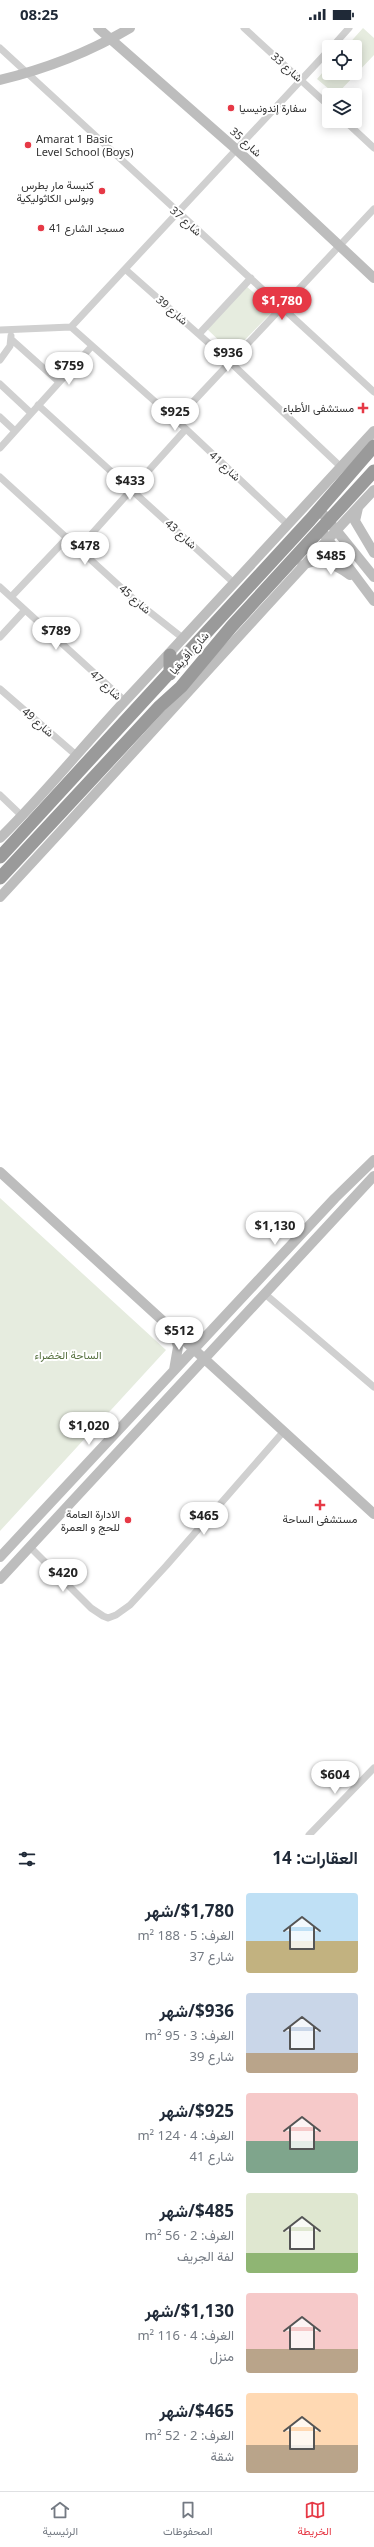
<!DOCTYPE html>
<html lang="ar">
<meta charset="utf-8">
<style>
:root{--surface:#fff;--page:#f6f6f7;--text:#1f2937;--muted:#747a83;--line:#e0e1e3;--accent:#e63946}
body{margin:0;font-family:"Noto Sans",Vazirmatn,sans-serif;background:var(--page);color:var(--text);direction:rtl;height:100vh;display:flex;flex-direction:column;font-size:15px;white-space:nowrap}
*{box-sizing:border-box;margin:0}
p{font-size:13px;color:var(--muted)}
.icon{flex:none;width:22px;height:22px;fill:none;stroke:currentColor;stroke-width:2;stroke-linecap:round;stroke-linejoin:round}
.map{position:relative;height:1807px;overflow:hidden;direction:ltr}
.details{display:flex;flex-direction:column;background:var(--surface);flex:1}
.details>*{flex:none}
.controls{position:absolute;left:322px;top:12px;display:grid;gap:8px}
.controls a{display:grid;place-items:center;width:40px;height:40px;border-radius:4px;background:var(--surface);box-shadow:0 2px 10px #0003;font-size:20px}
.price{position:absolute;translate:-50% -34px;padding:0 9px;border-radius:14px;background:#fff;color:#222;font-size:13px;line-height:26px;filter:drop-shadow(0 1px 2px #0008)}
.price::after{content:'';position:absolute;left:50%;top:24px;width:12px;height:9px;margin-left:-6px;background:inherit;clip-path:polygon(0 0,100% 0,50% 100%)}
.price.on{background:var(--accent);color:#fff}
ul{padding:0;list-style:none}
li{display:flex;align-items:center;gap:12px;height:100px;padding:0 16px}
li span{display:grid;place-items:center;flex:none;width:112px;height:80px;border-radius:4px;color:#555}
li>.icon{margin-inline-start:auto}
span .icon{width:48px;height:48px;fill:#fffc;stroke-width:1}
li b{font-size:17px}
h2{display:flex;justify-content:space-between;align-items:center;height:48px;padding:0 16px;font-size:17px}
.status{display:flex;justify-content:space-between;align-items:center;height:28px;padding:0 20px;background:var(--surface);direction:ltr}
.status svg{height:11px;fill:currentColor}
.menu{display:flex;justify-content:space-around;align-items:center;height:56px;border-top:1px solid var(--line);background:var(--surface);font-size:11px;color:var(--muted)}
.menu a{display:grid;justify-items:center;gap:2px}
.menu .on{color:var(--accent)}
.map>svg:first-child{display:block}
</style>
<div class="status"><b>08:25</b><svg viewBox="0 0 49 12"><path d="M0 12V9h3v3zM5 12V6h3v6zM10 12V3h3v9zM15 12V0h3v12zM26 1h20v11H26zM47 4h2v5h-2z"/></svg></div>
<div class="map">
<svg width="374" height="1807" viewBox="0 0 374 1807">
<rect width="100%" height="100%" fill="#fff"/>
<path fill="#e6ecdf" d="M363,0L374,10V27L336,67L317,51L329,37V45H355V19H346Z
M246,258L274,282L232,325L206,300Z
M0,1170L166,1322L0,1503Z"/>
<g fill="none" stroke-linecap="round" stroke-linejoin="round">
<path stroke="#d0d0d0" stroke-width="7" d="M244,0L329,78
M332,19L349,0
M0,20L374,364
M345,93L374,120
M125,241L230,334L341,439
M71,299L186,401L288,497
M0,302L71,299L329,22
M199,306L251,250
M11,311L59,354
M0,332L10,318L11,308
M0,356L31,385
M38,377L234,555
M0,389L15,403
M176,392L374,181
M0,420L92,318
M0,449L137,574L184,611
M79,520L186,401
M0,559L125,673
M11,569L68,509
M0,609L25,582
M0,661L76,727
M0,767L22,788
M265,1266L374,1359
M30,1519L91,1580L103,1588L108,1590L116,1587L130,1577L166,1538L284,1403
M309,1807L374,1740"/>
<path stroke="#bdbdbd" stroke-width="10" d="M98,0L237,122L374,250
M0,52C45,41 90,24 130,0
M358,480L355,493L374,525
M319,481L374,549
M323,505L374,573
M302,538C316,527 338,538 350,547
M0,810C44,767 82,719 124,674C208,584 291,493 374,403
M0,869C126,734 248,596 374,462
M0,1144L374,1486
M174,1305L178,1319L174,1342
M0,1529L335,1170L374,1132
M0,1551L374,1148"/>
<path stroke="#9a9a9a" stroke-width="13" d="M170,646V627
M0,829L310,492L374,418
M0,850L160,678L181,659L232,598L374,443"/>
</g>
<g fill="#e63946" stroke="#fff" stroke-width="1.5">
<circle cx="231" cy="80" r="4"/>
<circle cx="28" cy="117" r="4"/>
<circle cx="102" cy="163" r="4"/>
<circle cx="41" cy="200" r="4"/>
<path d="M361 374h4v4h4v4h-4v4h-4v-4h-4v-4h4z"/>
<path d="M318 1471h4v4h4v4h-4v4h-4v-4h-4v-4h4z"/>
<circle cx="128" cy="1492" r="4"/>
</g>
<g text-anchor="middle" stroke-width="4" stroke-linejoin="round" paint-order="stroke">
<g font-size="11" fill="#333" stroke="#fff">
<text transform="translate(287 39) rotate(42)" y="4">شارع 33</text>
<text transform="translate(246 114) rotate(42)" y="4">شارع 35</text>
<text transform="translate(186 193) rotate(42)" y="4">شارع 37</text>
<text transform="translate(172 282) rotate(41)" y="4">شارع 39</text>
<text transform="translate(225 438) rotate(43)" y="4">شارع 41</text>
<text transform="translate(181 506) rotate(42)" y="4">شارع 43</text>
<text transform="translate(135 571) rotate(41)" y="4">شارع 45</text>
<text transform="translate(189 625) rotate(-48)" y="4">شارع أفريقيا</text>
<text transform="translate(106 657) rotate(43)" y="4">شارع 47</text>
<text transform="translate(38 694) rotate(41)" y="4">شارع 49</text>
</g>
<g font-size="11" fill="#333" stroke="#fff" text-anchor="start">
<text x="239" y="84">سفارة إندونيسيا</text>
<text x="36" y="115">Amarat 1 Basic<tspan x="36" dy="13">Level School (Boys)</tspan></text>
<text x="94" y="161" text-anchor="end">كنيسة مار بطرس<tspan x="94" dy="13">وبولس الكاثوليكية</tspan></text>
<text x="49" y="204">مسجد الشارع 41</text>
<text x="354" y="384" text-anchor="end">مستشفی الأطباء</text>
<text x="120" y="1490" text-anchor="end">الادارة العامة<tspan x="120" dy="13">للحج و العمرة</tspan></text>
<text x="320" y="1495" text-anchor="middle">مستشفى الساحة</text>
</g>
<g font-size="11" fill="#56703f" stroke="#fff">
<text x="68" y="1331">الساحة الخضراء</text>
</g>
</g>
</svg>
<div class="controls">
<a><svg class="icon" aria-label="locate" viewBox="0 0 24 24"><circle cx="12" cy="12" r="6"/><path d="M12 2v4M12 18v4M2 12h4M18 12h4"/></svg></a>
<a><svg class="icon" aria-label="layers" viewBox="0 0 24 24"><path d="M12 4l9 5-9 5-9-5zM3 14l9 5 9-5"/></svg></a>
</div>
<b class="price on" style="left:282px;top:293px">$1,780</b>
<b class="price" style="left:228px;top:345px">$936</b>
<b class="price" style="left:69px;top:358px">$759</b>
<b class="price" style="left:175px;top:404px">$925</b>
<b class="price" style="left:130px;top:473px">$433</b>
<b class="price" style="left:85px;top:538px">$478</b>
<b class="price" style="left:331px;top:548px">$485</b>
<b class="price" style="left:56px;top:623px">$789</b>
<b class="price" style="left:275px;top:1218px">$1,130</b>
<b class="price" style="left:179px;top:1323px">$512</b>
<b class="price" style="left:89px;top:1418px">$1,020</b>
<b class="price" style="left:204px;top:1508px">$465</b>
<b class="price" style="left:63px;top:1565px">$420</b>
<b class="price" style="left:335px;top:1767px">$604</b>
</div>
<section class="details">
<h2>العقارات: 14<svg class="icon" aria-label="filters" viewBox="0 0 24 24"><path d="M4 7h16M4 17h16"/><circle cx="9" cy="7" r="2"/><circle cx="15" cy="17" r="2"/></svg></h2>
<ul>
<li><span style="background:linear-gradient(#bfe0f5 60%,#c2b280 0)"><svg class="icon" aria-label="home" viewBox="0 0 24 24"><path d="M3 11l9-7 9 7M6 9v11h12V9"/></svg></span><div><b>$1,780/شهر</b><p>الغرف: 5 · 188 m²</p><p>شارع 37</p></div></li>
<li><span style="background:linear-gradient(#c9d6e8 75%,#b9a48a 0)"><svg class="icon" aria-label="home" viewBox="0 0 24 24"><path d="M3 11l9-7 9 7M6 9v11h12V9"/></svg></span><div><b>$936/شهر</b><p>الغرف: 3 · 95 m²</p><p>شارع 39</p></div></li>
<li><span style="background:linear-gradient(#f6c9c9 60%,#7fa58c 0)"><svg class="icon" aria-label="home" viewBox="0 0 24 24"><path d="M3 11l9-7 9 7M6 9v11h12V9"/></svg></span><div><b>$925/شهر</b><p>الغرف: 4 · 124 m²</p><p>شارع 41</p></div></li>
<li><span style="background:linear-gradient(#dfe7d0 75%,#8fb573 0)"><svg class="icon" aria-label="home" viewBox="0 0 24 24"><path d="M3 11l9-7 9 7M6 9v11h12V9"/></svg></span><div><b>$485/شهر</b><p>الغرف: 2 · 56 m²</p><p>لفة الجريف</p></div></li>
<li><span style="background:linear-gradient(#f6c9c9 70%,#b9a48a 0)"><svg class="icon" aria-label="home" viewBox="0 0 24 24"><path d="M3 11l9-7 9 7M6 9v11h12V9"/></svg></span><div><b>$1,130/شهر</b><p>الغرف: 4 · 116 m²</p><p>منزل</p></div></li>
<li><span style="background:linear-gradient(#ffd9b3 65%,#b9a48a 0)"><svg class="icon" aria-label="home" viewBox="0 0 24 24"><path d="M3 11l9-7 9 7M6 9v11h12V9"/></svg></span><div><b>$465/شهر</b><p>الغرف: 2 · 52 m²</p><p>شقة</p></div></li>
</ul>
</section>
<nav class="menu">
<a class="on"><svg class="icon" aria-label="map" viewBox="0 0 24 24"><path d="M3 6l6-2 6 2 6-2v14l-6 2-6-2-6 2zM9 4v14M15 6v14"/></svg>الخريطة</a>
<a><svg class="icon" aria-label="saved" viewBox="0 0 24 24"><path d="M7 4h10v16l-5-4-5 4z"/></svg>المحفوظات</a>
<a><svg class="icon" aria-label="home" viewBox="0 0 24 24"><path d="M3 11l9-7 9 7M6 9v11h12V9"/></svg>الرئيسية</a>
</nav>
